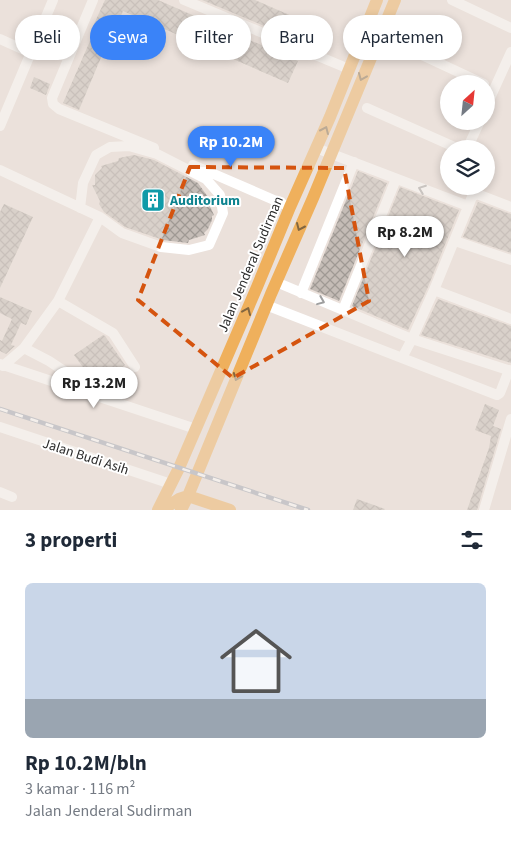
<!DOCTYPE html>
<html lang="id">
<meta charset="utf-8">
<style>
:root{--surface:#fff;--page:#f6f6f7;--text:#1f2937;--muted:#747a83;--accent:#3a83f8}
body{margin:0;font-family:"Source Sans 3",sans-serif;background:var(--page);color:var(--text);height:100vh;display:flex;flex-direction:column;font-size:19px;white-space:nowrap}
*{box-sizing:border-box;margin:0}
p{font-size:16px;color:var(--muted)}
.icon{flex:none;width:28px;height:28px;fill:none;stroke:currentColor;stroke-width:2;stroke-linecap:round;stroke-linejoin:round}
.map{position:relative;height:510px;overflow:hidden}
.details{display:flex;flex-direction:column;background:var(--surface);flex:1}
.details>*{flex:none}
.guide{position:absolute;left:15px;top:15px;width:481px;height:45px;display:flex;gap:10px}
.needle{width:32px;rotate:27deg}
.fabs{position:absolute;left:440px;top:75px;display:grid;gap:10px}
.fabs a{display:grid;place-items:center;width:55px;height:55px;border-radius:50%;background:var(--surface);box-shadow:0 2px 8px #0003;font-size:25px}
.price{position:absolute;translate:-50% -42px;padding:0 11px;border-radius:18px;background:#fff;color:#222;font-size:16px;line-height:32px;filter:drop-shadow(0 1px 2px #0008)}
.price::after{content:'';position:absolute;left:50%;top:30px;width:15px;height:11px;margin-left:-8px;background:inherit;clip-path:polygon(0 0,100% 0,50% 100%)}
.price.active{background:var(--accent);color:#fff}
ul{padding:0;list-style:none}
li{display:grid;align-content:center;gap:10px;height:265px;padding:0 25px}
li span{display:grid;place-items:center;height:155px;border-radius:8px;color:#555}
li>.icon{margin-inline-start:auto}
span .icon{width:90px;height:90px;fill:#fffc;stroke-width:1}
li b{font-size:21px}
h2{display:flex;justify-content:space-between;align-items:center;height:60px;padding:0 25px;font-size:21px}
.pill{padding:0 18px;border-radius:22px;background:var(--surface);box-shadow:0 2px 8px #0003;font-size:18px;line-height:45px}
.pill.active{background:var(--accent);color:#fff}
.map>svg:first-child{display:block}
</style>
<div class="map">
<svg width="511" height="510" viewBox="0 0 511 510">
<defs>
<pattern id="building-cross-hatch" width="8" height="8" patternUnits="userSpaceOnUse" patternTransform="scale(1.25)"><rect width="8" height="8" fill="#c4bcb6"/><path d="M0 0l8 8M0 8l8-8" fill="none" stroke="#9f9994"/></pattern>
</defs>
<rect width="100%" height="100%" fill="#ebe1db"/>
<path fill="url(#building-cross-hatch)" d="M105,0H158L298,61L288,83L123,11L114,32L94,24Z
M202,0H255L294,17L286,35Z
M90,41L105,48L79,110L63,103Z
M34,77L50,84L46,95L30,88Z
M134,155L154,160L198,183L208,197L207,200L214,215L212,216V220L208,229L204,233L205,235L189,240L188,243L163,240L125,227L104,212L99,204L100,201L92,185H95V175L102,168L101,166L118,161L119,158Z
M358,171L387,183L339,301L310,289Z
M400,187L459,210L428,287L408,330L352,306Z
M478,202L511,214V253L463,237Z
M4,204L33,217L0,288V212Z
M0,297L32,311L26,325L21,323L11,345L15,346L6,354L0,351V340L2,341L12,319L0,313Z
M438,299L511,326V363L421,335Z
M103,335L105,336L125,365L96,385L74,355Z
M485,404L499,410L493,426L501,429L477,510H467L489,448L491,436L475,430Z
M357,499L385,509L384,510H353Z"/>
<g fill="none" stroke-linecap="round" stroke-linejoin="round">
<path stroke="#fff" stroke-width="10" d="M93,0L52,98L53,104L59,109L154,148
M184,0L349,69
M452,0L511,28
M0,39L31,53
M394,42L484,84
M486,107L511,52
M367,108L459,149
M0,126L53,0
M316,148L468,206
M467,149L480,121
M193,165L290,207
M0,170L100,217
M455,241L511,260
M276,282L412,339L511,371
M434,290L511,319
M301,293L354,162
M58,301L100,217L122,233L161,247L189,250L209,245L223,213L220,195L206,179L157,154L129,146L110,147L96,155L83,183L80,208
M266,305L497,395L500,393L509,370
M343,310L396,179
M24,348L49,361L64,371
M402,358L412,339L434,290L472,197L477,194L511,207
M0,364L196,429
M3,366L24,348L58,301L113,333L135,367
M0,427L171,484
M0,492L12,497
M484,510L511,419"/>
<path stroke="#efb05c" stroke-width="12" d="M158,510L179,468L257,287L290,207L330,117L377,0
M162,510L179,499L188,496L230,510
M181,510L188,496L271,294L313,198L395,0"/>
<g stroke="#9ea5b3" stroke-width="4.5">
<path id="rail" d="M0,409L308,510"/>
</g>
<use href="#rail" stroke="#fff" stroke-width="2.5" stroke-dasharray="8" stroke-linecap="butt"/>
</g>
<defs><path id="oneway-chevron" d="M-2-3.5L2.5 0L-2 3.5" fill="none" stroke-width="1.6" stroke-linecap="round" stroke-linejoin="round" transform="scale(1.25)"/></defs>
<g stroke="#826640">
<use href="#oneway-chevron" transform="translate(362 77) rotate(113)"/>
<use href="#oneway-chevron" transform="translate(325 130) rotate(-66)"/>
<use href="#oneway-chevron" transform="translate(300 227) rotate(114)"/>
<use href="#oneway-chevron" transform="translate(247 311) rotate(-67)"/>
<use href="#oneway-chevron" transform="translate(237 377) rotate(112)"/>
</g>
<g stroke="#9f9f9f">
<use href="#oneway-chevron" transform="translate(422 189) rotate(-159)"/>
<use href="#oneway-chevron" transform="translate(321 301) rotate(22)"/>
</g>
<path d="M0 0H511V510H0ZM190,167L344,168L369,301L233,378L138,300Z" fill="#ebe1db" fill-opacity=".55" fill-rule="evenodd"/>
<path fill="none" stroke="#d5540f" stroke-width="4" stroke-dasharray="10 6" stroke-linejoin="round" d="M190,167L344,168L369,301L233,378L138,300Z"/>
<defs>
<g id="building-square" transform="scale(1.25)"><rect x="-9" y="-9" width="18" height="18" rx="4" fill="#0f9aa8" stroke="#fff"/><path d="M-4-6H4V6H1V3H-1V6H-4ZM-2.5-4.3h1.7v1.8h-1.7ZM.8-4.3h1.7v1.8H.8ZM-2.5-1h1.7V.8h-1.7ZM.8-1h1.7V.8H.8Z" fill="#fff"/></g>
</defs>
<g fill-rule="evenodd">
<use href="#building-square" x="153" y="200"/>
</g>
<g text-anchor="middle" stroke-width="4" stroke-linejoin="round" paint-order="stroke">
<g font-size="14" font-weight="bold" fill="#0d838f" stroke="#fff" text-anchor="start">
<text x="170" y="205">Auditorium</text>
</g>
<g font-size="14" fill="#292929" stroke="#fff">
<text transform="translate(250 264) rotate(-67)" y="5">Jalan Jenderal Sudirman</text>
<text transform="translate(86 456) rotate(18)" y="5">Jalan Budi Asih</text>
</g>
</g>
</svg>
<div class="fabs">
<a><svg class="needle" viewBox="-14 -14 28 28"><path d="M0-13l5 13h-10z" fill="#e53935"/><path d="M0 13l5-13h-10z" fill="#747a83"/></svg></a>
<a><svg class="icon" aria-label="layers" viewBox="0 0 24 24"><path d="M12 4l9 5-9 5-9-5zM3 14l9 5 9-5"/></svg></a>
</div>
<b class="price active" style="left:231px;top:168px">Rp 10.2M</b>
<b class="price" style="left:405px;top:258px">Rp 8.2M</b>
<b class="price" style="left:94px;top:409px">Rp 13.2M</b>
<div class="guide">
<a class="pill">Beli</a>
<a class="pill active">Sewa</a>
<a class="pill">Filter</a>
<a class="pill">Baru</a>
<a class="pill">Apartemen</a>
</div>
</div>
<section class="details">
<h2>3 properti<svg class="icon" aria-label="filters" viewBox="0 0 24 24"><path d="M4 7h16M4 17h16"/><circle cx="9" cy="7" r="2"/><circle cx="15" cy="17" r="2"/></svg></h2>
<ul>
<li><span style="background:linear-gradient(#c9d6e8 75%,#9aa5b1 0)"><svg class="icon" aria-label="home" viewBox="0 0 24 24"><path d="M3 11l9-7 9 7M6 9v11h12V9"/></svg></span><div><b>Rp 10.2M/bln</b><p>3 kamar · 116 m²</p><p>Jalan Jenderal Sudirman</p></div></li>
</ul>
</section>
